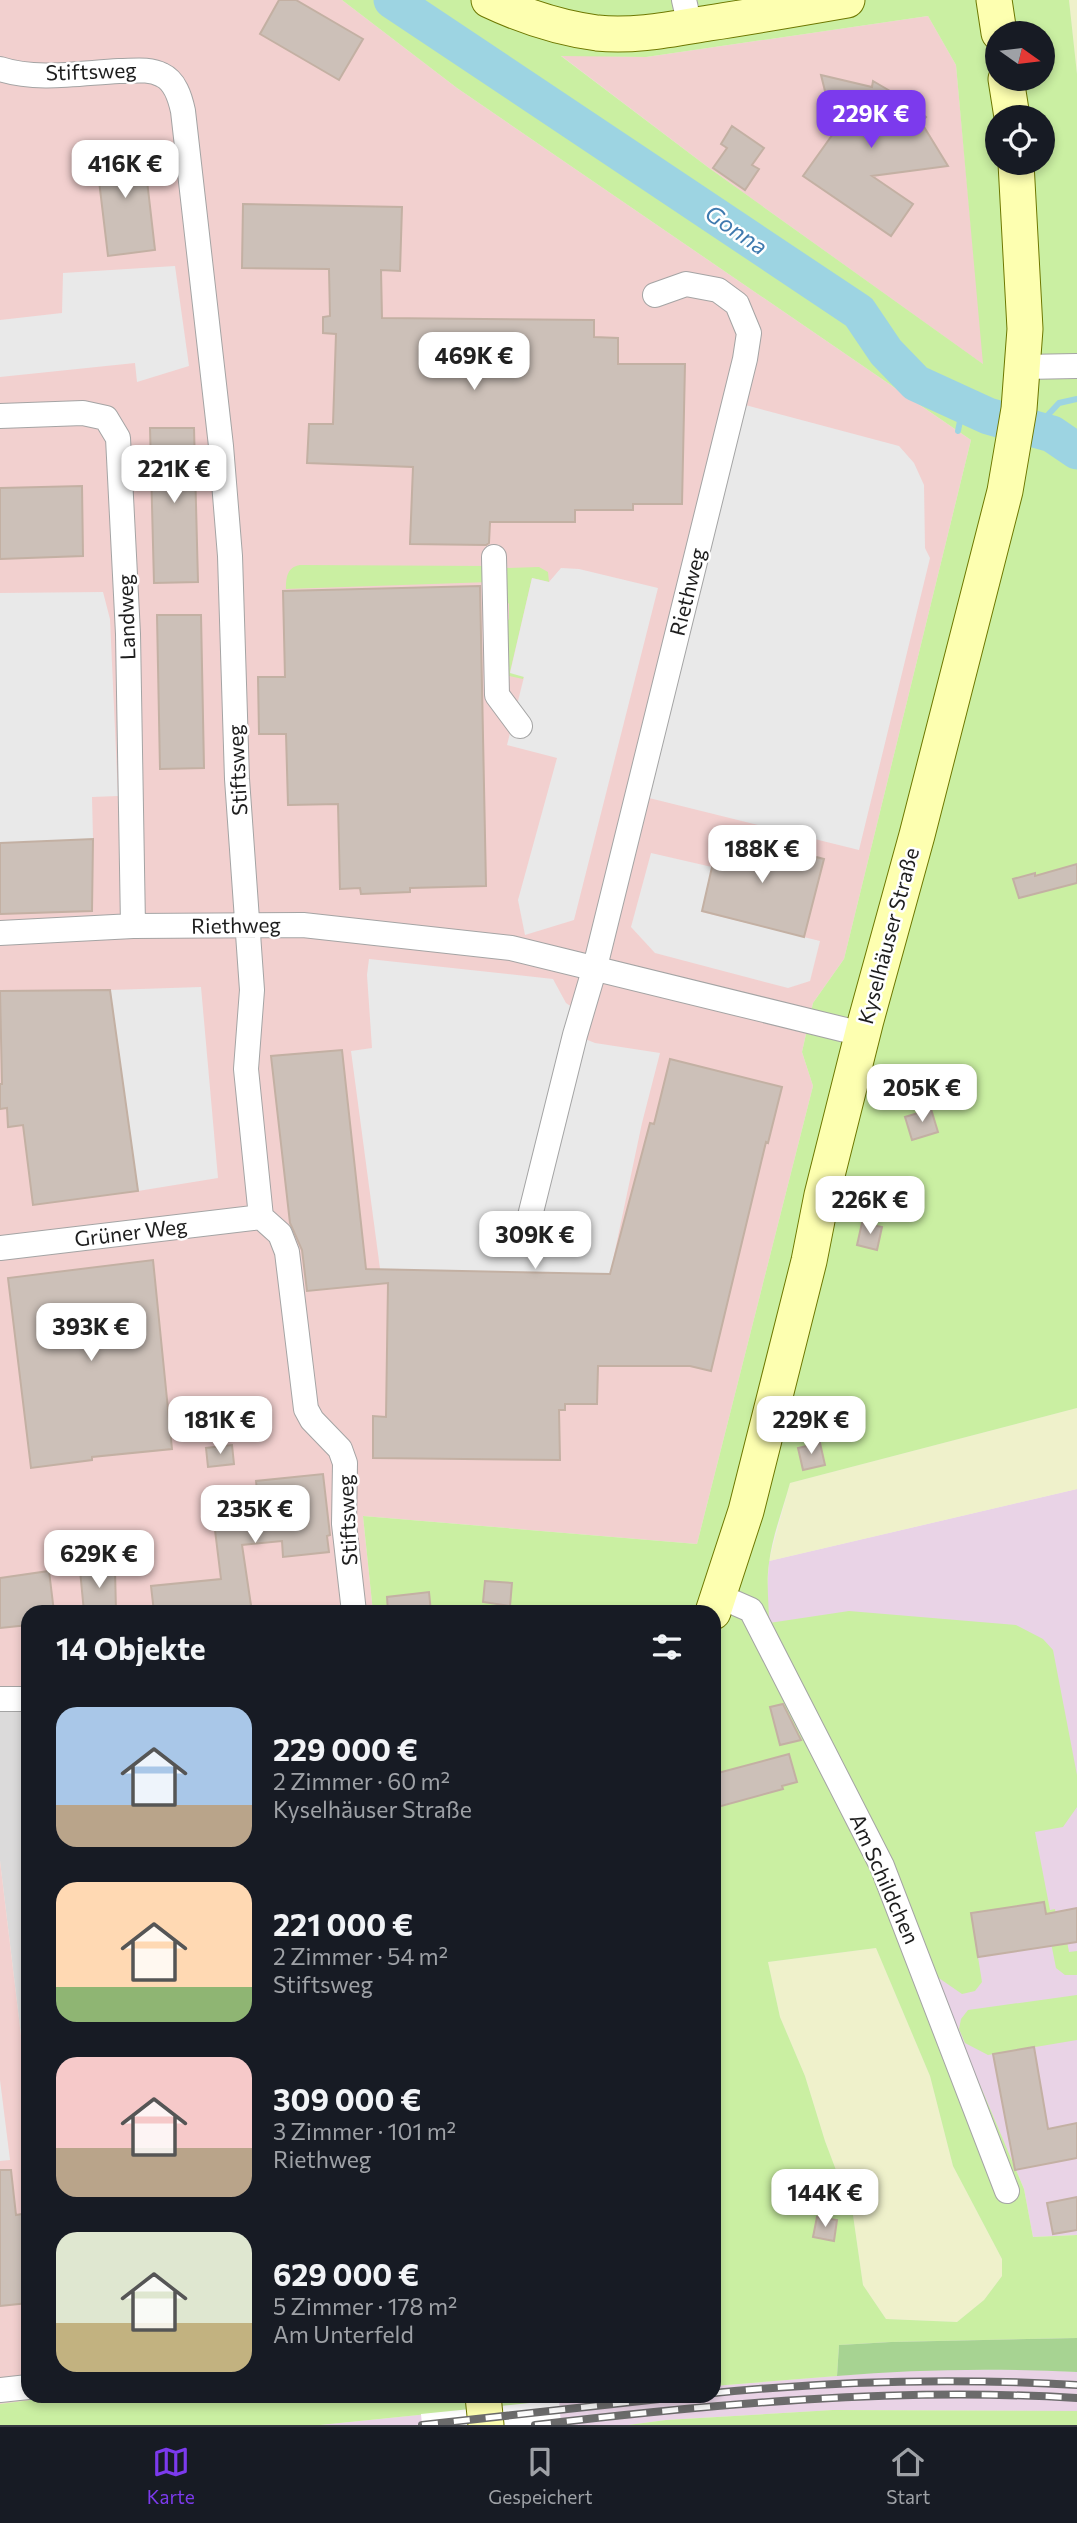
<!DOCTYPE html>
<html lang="de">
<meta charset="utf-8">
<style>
:root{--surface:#171b24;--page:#20242c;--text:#f1f3f6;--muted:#9ea1a6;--line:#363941;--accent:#7c3aed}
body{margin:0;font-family:Commissioner,sans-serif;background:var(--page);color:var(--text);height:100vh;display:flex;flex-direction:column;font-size:26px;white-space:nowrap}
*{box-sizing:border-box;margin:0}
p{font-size:23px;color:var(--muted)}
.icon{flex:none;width:38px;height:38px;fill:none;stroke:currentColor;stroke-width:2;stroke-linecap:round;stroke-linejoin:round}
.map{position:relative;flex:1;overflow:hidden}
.drawer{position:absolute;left:21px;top:1605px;width:700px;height:798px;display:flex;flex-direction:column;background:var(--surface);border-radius:21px;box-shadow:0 4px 10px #0003}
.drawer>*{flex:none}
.needle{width:46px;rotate:104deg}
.buttons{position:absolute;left:985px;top:21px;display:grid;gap:14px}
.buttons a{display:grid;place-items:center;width:70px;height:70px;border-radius:50%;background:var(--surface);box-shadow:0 4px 10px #0003;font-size:35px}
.price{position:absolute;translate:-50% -60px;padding:0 16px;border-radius:14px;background:#fff;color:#222;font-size:23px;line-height:46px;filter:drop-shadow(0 2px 4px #0008)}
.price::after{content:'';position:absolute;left:50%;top:42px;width:21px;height:16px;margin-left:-10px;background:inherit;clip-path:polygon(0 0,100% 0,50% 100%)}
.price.selected{background:var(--accent);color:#fff}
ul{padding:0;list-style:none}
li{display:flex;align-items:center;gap:21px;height:175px;padding:0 35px}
li span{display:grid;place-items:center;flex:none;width:196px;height:140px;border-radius:21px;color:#555}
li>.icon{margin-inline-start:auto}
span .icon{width:84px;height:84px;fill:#fffc;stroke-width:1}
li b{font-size:30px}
h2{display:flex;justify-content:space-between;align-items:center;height:84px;padding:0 35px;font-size:30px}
.tab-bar{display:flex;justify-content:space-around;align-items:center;height:98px;border-top:2px solid var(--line);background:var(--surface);font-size:19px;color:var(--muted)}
.tab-bar a{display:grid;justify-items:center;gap:4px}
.tab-bar .selected{color:var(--accent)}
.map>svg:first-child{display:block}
</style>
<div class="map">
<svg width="1077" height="2425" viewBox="0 0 1077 2425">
<rect width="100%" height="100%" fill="#f0ebe2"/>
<path fill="#dbdada" d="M0,1711H28V2094L0,1861Z"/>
<path fill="#f2d0cf" d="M0,0H342L457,88L971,440L844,959L813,1003L802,1052L813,1086L697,1544L363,1516L373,1612H28V1711H0Z
M928,16L956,65L984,365L709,168L560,55L646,57Z
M0,1861L28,2094V2396L62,2397L0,2404Z"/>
<path fill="#e9d3e6" d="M1077,1489V2235L1033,2237L1024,2189L932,1973L769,1623L767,1591L769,1561Z
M1026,2369L1077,2372V2411L833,2410L666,2420L628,2425H320L605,2396H714V2386L908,2370Z"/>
<path fill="#eff1cb" d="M1069,0H1077V74Z
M1077,1408V1489L769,1561L790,1483Z
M876,1948L930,2076L953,2166L1002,2259V2276L984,2300L957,2322L886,2319L863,2285L853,2215L825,2141L805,2076L780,2017L768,1962Z"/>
<path fill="#caefa2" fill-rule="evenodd" d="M342,0H1069L1077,74V1408L790,1483C783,1509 772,1537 769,1563C766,1583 769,1603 769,1623L849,1611L1016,1625L1043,1639L1053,1650L1077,1775V1807L1063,1827L1035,1832L1050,1910L1055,1909L1057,1920H1063L1069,1952L1077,1951V1975H1065L1056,1968L1043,1902L971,1913L982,1982L975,1991L962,1994L933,1974L1024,2189L1033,2237L1077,2235V2338L891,2342L839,2345L837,2376L714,2386V1612H373L363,1516L697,1544L813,1086L802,1052L813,1003L844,959L971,440L457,88ZM928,16L956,65L983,364L709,168L561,56L646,57ZM998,33H1043V79H998ZM998,117H1043V163H998ZM876,1948L930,2076L953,2166L1002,2259V2276L984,2300L957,2322L886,2319L863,2285L853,2215L825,2141L805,2076L780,2017L768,1962Z
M300,565L489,566L490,582L286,589C286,578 287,567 300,565Z
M539,567L548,572L549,582L532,578L510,672L524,676L523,679L505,675L501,627L509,619V604L502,596L505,568Z
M1077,1995V2040L988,2055L965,2043L959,2029L961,2019L968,2010Z
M62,2396H605L320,2425H0V2404Z
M833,2410L1077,2411V2425H628L666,2420Z"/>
<path fill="#a7d392" d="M1077,2338V2372C997,2368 917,2369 837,2376L839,2345L891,2342Z"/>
<path fill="#e9e9e9" d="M175,266L189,366L137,382L135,363L0,377V320L62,313L63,273Z
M734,402L899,446L914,463L924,485L925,548L930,558L859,850L637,795Z
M561,568L579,569L658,588L574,920L525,935L518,900L557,758L507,745L524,677L510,673L532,578L549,582Z
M103,592L110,619L118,796L92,797L93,839L0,843V593Z
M651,853L712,867L702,912L820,941L810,981L788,988L655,953L631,927Z
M369,959L553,979L566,1003L581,1013L575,1035L595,1043L660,1053L642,1123L610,1274L388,1270L381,1276L351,1051L372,1048L367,975Z
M201,987L218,1178L138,1191L110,990Z
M0,2080L10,2160L0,2161Z"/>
<path fill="#fff" d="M559,2400L561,2425H422L421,2414Z"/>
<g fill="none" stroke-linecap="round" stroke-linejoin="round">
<path stroke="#9dd4e2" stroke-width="6" d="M1035,429L1059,403L1077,399
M958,431L963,406"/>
<path stroke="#9dd4e2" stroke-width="37" d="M392,0L859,312L886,352L916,383L988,416L1052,434L1077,451"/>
</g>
<path fill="#ccc0b8" stroke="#c3b0a3" stroke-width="2" d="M279,0H296L363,39L339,80L260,34Z
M821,75L872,87L873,81L902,98L926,117L921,122L948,166L872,176L913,204L891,236L803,176L835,131Z
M732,126L764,148L752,165L759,169L745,190L713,168L727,148L721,144Z
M137,142L140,163H145L155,250L108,256L95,147Z
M243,204L402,207L400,271L381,270L382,318L594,320V337L618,338V364H685L682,504H633V510H575V522H490L489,543L486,545L410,544L413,467L307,463L309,424H333L336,334L323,333V317L330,316L329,269L242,268Z
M150,428H194L198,582L154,583Z
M82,486L83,556L0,559V488Z
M480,586L486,886L410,888V892L361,894L360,888L340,889L338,804L288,805L286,734H259L258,677H285L283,591Z
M157,615H201L204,768L160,769Z
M720,832L824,859L804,937L702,911Z
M93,839L92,911L0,914V843Z
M1077,864V883L1019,898L1013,879L1035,873V876Z
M110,990L138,1191L33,1205L23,1125L8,1127L7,1108L0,1109V1084H2L0,991Z
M342,1050L366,1269L610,1274L650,1123L654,1124L670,1059L782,1087L768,1143L766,1142L711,1371L690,1366H598L597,1404H565V1410H559L560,1460L373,1458V1416L386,1417L388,1283L307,1291L302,1250L290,1223L271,1056Z
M931,1109L938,1132L912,1140L905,1117Z
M862,1223L882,1227L877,1250L857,1245Z
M153,1260L172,1449L92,1457V1460L31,1468L8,1278Z
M820,1443L825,1465L803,1470L798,1448Z
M232,1445L234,1464L208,1467L206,1448Z
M323,1474L330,1535L327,1536L329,1552L283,1557L282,1541L242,1545L252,1612H154L151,1586L221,1579L214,1522L260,1517L256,1481Z
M115,1569L116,1612H84L80,1570Z
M49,1571L54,1612H28V1625L0,1628V1578Z
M485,1581L512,1583L510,1606L483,1602Z
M429,1592L431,1612H388L387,1597Z
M783,1704L801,1740L780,1745L770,1707Z
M789,1754L797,1782L782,1786L783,1789L714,1808V1774Z
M1044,1902L1046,1914L1077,1908V1942L978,1957L971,1913Z
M1034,2047L1048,2129L1077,2123V2158L1015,2170L993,2054Z
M0,2170H11L16,2215L28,2213V2303L0,2306Z
M1077,2197V2230L1053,2234L1047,2203Z
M817,2217L837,2220L834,2241L813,2237Z"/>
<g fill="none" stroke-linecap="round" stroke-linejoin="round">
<g stroke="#a4a4a4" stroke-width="26">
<path id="street" d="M684,0L690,26
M0,69C36,81 81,73 119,71C133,71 149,68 162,75C175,81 180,97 183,111L221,446L230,556L237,779L252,990L246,1069L261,1217L280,1234L287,1252L306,1409L312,1420L340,1449L345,1463L344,1524L354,1612
M1024,367L1077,366
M0,416L83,413L106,418L118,438L128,634L133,926
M494,557L497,695L520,726
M0,933L133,926L303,925L511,948L862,1034
M527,1228L575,1035L595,967L745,359L749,333L737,304L718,290L686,284L655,295
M0,1248L261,1217
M719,1596L751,1610L882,1866L1007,2191
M0,1699H28
M0,2390L28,2387"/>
</g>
<g stroke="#6e7800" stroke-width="37">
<path id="secondary" d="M489,0C523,16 559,28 597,33C634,37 672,29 709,23C755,16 801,8 847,0
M994,0L999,33
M1006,79L1012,117
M713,1612L746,1511L809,1261L822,1195L866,1020L917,835L1005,491L1019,409L1025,329L1016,163
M483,2396L486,2425"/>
</g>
<use href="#street" stroke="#fff" stroke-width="24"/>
<use href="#secondary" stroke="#fdffb0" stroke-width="35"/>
<g stroke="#6b6b6b" stroke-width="8">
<path id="rail" d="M714,2393C834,2381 957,2378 1077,2385
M422,2425L687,2396
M535,2425C715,2404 896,2387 1077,2398"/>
</g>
<use href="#rail" stroke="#fff" stroke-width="5" stroke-dasharray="16" stroke-linecap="butt"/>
</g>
<g text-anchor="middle" stroke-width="5" stroke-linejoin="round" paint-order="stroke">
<g font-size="21" fill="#1d1d1d" stroke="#fff">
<text transform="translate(91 72) rotate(-2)" y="7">Stiftsweg</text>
<text transform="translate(688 592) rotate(-76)" y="7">Riethweg</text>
<text transform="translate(127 617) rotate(-92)" y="7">Landweg</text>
<text transform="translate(238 770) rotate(-93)" y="7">Stiftsweg</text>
<text transform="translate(236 926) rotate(-1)" y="7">Riethweg</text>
<text transform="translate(889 936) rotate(-75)" y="7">Kyselhäuser Straße</text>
<text transform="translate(131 1233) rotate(-7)" y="7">Grüner Weg</text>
<text transform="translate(348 1520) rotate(-93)" y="7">Stiftsweg</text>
<text transform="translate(884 1879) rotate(66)" y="7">Am Schildchen</text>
</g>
<g font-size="23" font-style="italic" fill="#3e79ae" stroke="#fff">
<text transform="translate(736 230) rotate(34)" y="8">Gonna</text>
</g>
</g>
</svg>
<div class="buttons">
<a><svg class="needle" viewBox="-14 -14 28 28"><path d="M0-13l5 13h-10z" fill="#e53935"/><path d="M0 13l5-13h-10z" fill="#9ea1a6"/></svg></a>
<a><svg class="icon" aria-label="locate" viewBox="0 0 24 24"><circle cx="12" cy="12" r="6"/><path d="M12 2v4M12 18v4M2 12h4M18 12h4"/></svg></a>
</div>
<b class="price selected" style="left:871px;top:150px">229K €</b>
<b class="price" style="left:125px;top:200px">416K €</b>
<b class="price" style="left:474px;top:392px">469K €</b>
<b class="price" style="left:174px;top:505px">221K €</b>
<b class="price" style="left:762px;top:885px">188K €</b>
<b class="price" style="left:922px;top:1124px">205K €</b>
<b class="price" style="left:870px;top:1236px">226K €</b>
<b class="price" style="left:535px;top:1271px">309K €</b>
<b class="price" style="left:91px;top:1363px">393K €</b>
<b class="price" style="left:220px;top:1456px">181K €</b>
<b class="price" style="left:811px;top:1456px">229K €</b>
<b class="price" style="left:255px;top:1545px">235K €</b>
<b class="price" style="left:99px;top:1590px">629K €</b>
<b class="price" style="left:825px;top:2229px">144K €</b>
<section class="drawer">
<h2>14 Objekte<svg class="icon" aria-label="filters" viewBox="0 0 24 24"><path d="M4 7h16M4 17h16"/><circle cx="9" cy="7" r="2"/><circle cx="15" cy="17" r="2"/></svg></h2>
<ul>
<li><span style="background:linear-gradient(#a9c7e8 70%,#b9a48a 0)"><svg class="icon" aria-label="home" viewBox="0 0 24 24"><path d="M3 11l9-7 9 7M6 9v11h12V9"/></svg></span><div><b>229 000 €</b><p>2 Zimmer · 60 m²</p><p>Kyselhäuser Straße</p></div></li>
<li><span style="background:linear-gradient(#ffd9b3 75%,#8fb573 0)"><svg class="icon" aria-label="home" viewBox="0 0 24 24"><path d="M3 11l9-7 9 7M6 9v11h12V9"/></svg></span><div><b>221 000 €</b><p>2 Zimmer · 54 m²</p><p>Stiftsweg</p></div></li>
<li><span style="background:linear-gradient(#f6c9c9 65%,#b9a48a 0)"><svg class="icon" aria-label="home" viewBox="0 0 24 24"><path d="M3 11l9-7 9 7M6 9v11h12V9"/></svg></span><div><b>309 000 €</b><p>3 Zimmer · 101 m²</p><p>Riethweg</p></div></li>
<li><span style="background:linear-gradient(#dfe7d0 65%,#c2b280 0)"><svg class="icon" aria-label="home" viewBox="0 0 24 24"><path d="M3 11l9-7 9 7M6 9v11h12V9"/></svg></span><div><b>629 000 €</b><p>5 Zimmer · 178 m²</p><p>Am Unterfeld</p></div></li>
</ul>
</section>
</div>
<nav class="tab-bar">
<a class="selected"><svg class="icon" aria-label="map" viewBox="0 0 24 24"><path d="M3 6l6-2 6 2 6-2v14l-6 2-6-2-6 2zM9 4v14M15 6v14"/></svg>Karte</a>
<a><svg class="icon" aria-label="saved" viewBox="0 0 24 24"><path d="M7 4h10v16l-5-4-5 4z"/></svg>Gespeichert</a>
<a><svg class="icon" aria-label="home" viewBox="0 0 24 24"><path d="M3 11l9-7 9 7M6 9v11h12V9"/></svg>Start</a>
</nav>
